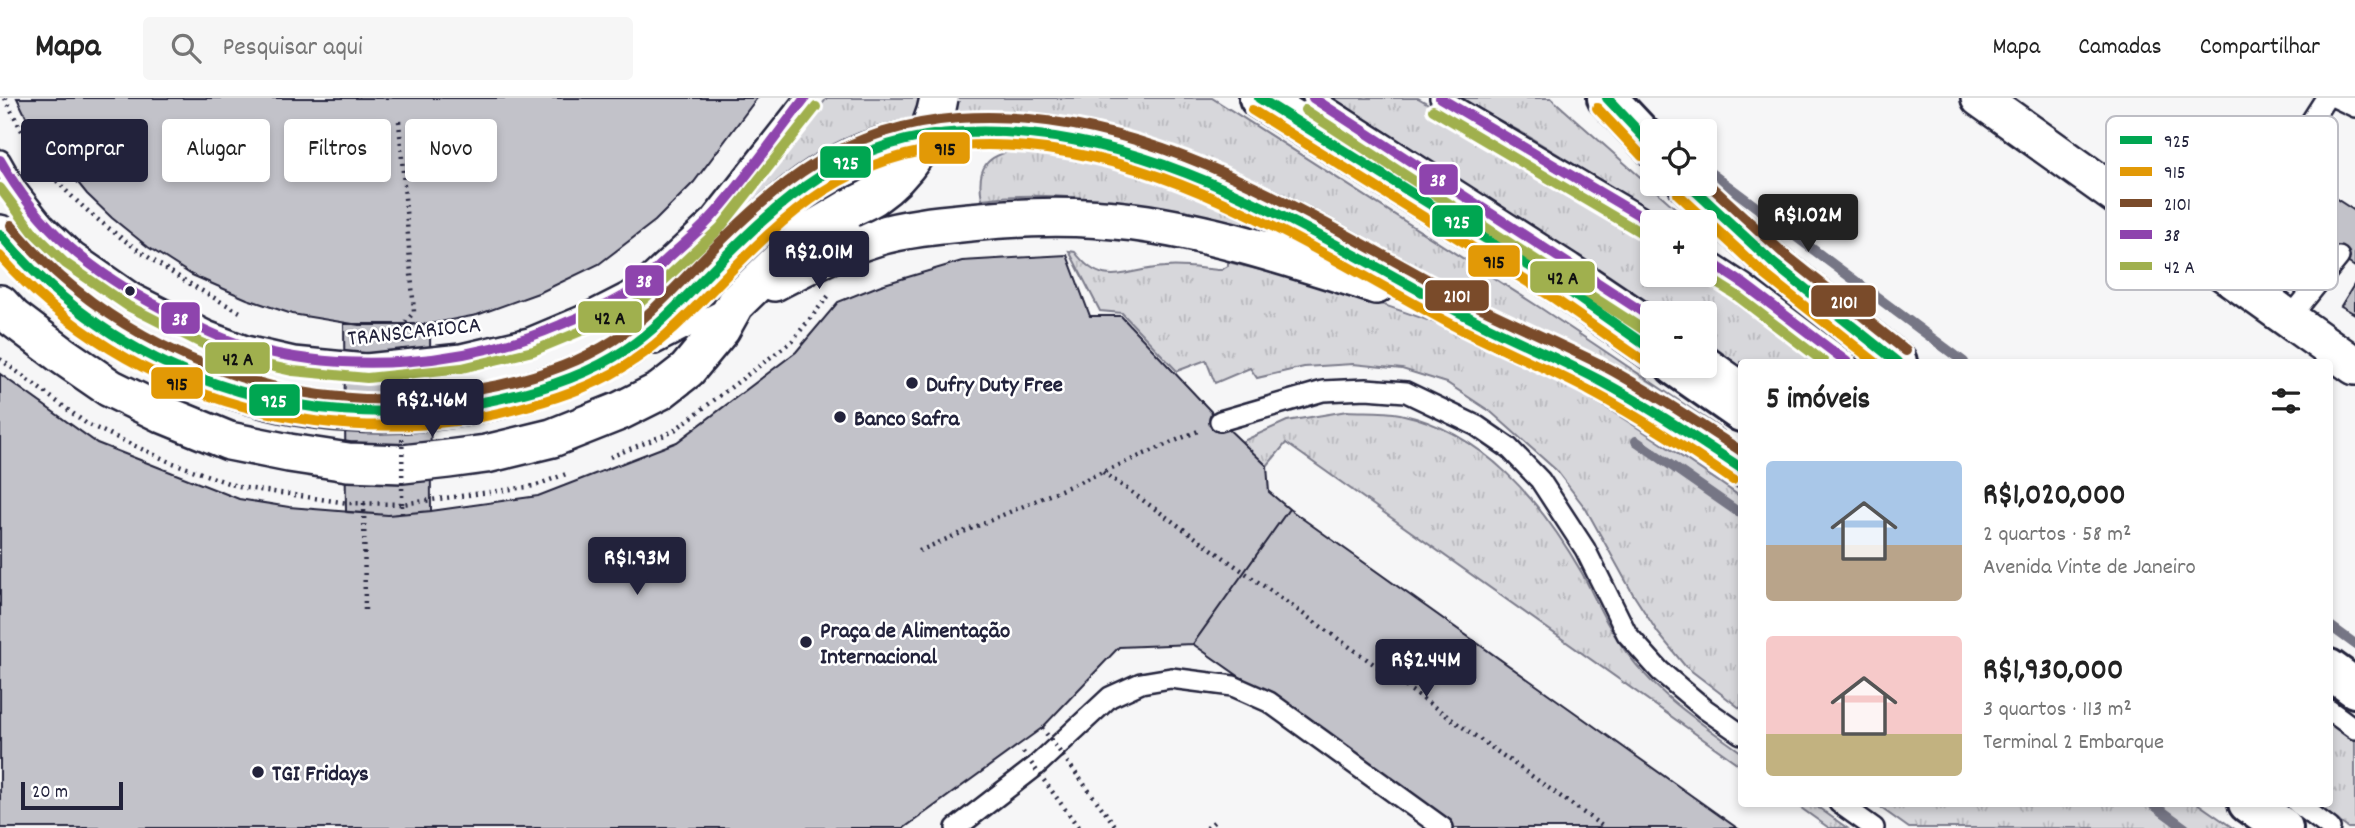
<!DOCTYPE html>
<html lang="pt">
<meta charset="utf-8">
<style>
:root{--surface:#fff;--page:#f6f6f6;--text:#222;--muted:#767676;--line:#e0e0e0;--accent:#22223b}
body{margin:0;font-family:Dekko,sans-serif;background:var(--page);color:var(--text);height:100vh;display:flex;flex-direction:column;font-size:26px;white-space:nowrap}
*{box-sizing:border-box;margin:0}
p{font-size:23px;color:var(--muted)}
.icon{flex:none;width:38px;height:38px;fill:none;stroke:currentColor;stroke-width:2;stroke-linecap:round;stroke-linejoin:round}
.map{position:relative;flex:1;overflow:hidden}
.drawer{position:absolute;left:1738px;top:261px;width:595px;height:448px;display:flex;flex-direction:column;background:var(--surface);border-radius:7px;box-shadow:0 4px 10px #0003}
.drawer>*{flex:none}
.top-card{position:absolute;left:21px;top:21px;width:665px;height:63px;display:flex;gap:14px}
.tools{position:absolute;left:1640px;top:21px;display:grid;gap:14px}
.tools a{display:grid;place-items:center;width:77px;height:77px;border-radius:7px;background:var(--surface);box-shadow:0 4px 10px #0003;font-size:35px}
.scale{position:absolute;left:21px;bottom:18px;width:102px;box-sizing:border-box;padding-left:7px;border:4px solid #22223b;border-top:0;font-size:19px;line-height:24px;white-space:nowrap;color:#22223b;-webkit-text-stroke:5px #fff;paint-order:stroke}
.price{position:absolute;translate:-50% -60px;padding:0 16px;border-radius:7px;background:var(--accent);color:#fff;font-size:23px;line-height:46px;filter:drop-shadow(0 2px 4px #0008)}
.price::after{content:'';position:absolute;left:50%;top:42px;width:21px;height:16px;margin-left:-10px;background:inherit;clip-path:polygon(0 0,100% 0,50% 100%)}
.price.current{background:#222;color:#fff}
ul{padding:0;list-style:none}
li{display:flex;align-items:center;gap:21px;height:175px;padding:0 28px}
li span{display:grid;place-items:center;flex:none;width:196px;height:140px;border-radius:7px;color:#555}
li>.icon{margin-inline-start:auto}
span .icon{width:84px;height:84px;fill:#fffc;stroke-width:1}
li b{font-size:30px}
h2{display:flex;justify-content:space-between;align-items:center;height:84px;padding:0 28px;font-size:30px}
.chip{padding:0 24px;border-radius:7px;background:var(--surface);box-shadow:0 4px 10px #0003;font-size:24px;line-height:63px}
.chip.current{background:var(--accent);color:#fff}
header{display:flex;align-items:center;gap:42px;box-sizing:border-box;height:98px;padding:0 35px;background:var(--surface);border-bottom:2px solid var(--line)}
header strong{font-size:33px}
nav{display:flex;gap:38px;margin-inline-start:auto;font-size:24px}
.search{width:490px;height:63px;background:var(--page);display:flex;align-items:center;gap:18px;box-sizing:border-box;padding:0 24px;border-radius:7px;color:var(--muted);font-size:26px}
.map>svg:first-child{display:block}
</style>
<header>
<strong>Mapa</strong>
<div class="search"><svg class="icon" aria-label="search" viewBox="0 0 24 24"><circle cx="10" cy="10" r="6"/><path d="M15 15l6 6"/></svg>Pesquisar aqui</div>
<nav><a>Mapa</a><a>Camadas</a><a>Compartilhar</a></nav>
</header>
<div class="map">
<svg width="2355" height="730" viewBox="0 0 2355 730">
<defs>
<pattern id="grass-tufts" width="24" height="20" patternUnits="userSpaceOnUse" patternTransform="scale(1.75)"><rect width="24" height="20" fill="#d7d7db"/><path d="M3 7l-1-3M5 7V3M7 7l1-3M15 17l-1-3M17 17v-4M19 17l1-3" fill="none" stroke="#b8b8bd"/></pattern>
</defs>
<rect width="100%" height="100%" fill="#f6f6f7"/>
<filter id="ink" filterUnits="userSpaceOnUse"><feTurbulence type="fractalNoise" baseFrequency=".0143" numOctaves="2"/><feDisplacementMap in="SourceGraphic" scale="14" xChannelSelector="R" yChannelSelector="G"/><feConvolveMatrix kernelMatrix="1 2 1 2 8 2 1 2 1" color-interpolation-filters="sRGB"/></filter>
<g filter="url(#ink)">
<path fill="url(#grass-tufts)" stroke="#7c7c8b" stroke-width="2" d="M827,0H1212L1539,209L1724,333L1726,339L1252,82L1164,45L1113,31L1054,19L1011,15H967L929,20L730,126L729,125Z
M1332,0H1418L1581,94L1652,140V177H1704L1705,173L1829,264H1741V269L1705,242L1704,215H1664Z
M1459,0H1551L1691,124H1669L1523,35Z
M1017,52C1080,59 1141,72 1200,97C1226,109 1252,122 1277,135L1268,139C1178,115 1076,88 982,101C976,70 986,57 1017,52Z
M1069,153L1075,154C1104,193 1125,171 1165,169C1184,167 1203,171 1221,172L1228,168V164C1314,185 1400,208 1481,244C1574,284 1658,342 1741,399V611L1685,568L1658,535L1633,496L1586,411L1556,372L1491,314L1447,285L1402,271L1353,266L1304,269L1257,280L1250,270L1215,285L1206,262L1177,273L1122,215L1100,213Z
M1347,313C1364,314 1383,313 1400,316C1484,334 1541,404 1582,475C1593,495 1601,517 1614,536C1647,590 1692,619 1741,654V668L1286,345L1267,368L1241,344L1287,323Z
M2329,623L2355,642V730H2348L2313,705H2329Z
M1794,705H1812L1847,730H1829Z
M1874,705H2197L2233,730H1909Z"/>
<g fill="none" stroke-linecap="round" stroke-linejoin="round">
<path stroke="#767685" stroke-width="10" d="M1704,70L1964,264
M1636,343L1741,416
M2329,527L2355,546
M2151,705L2185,730"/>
</g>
<path fill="#c2c2c9" stroke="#22223b" stroke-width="2" d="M17,0H757L694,84L655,123L599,166L541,194L477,217L430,226L403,227H359L292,216L247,201L192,177L148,149L112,120L87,96L28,23Z
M2270,58L2355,113V169L2244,99Z
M1067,157L1090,218H1121L1220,323L1267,368L1269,394L1289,411L1193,546L1119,549L1042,630L904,730H0V276L97,345L239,401L289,409L388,417L431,413L538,398L677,344L796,254L838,204L881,187L962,163Z
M2355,185V216L2341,208Z
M344,226H430L431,413L388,417L346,414Z
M1289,411L1737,730H1454L1193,546Z"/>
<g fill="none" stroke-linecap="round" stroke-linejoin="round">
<g stroke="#22223b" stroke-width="24">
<path id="lane" d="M1313,0L1572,166L1652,220
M1440,0L1652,125
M2336,0L2355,9
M0,62L17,92L43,125L75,155L134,196L207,233L246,248L294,259L366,266L461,256L529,240L586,216L635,191L710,121L805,0
M2283,67L2326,0
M1704,160L1744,186L1847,264
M2211,165L2257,108
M636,190L702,174
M2289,221L2339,159
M655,246L728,209
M1704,256L1741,282
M1220,323L1323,293L1366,291L1406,294L1477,328L1509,350L1540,382L1585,451L1627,536L1660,573L1705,611L1741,636
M2329,612L2355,631
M1839,705L1874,730
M2297,705L2330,730
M956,730L1036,668L1110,599L1141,585L1171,580L1233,588L1269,604L1443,730"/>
</g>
<g stroke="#22223b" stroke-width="42">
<path id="street" d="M1980,0L2355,268
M0,136C35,181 78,214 127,243C243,312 365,332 497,302C540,291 588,277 625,252C655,231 680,205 705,179C788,95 838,42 963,34C1146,23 1303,130 1457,213C1509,241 1565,262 1616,291C1659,315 1700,343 1741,370
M774,184C807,167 840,150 876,139C906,130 939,127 970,124C1025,118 1080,117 1134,124C1217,135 1297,162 1376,187
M0,206L13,220L62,257L110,290L163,316L229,343L289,355L348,364L403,366L448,361L486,356L552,340L620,313L660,293L687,272L721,231L735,206L808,135L850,110"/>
</g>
<g stroke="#22223b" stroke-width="44">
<path id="secondary" d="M1259,0L1560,187L1652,252
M1607,0L1652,48
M1688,86L1773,165L1897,264
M1675,268L1741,314
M2329,571L2355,590
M2248,705L2283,730"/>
</g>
<path stroke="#22223b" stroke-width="4.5" stroke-dasharray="2 5" stroke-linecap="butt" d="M5,0C19,28 34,58 56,82C102,133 182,184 244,216
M399,23L414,214L403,227
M0,261L87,326L168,363L239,389L348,405L402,406L534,388L566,376
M610,359L672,334L792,243L830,196
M1103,374L1605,730
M364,405L365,514
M402,416V406
M919,453L1198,333
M1207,730L1216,722"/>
<use href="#lane" stroke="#fff" stroke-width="19"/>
<use href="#street" stroke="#fff" stroke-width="37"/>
<use href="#secondary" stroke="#fff" stroke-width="38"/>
<g stroke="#22223b" stroke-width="42" stroke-linecap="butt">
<path id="street-bridge" d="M850,110C858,106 866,103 874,98C905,77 933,37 939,0"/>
</g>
<path stroke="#22223b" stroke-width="4.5" stroke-dasharray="2 5" stroke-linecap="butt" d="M402,406L403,227
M1042,630L1117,730
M1023,654L1079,730"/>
<use href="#street-bridge" stroke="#fff" stroke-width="37"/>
<g stroke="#fff" stroke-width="16">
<path id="bus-1" d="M1259,0L1560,187L1652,252
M1607,0L1652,48
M1688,86L1773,165L1897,264
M0,136C116,277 300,338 478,305C528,296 582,281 625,252C655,232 680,205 705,179C782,100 847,39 964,34C1147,26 1302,130 1457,213C1503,238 1552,257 1599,282C1648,308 1694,339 1741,370"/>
</g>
<g stroke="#fff" stroke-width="16">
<path id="bus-2" d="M1597,10L1642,58
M1252,12L1552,199L1644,263
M1678,96L1764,176L1875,264
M0,158C130,305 340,361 527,308C564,298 602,285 634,262C664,242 689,216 714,190C789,113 848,56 961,48C1142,36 1299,144 1451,226C1497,250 1546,269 1592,294C1641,320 1687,351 1733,382"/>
</g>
<g stroke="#fff" stroke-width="16">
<path id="bus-3" d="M1704,82L1782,154L1906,253
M11,127C93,227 222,291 350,300C393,304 435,299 477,291C524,283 574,268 614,242C647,221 674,191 701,163C780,83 842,29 959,20C1147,7 1309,119 1467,203C1511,225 1556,244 1600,266C1649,292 1695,323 1741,353"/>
</g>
<g stroke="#fff" stroke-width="16">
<path id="bus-4" d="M1313,0L1652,220
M1440,0L1652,125
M0,62C39,131 91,174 161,210C189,224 218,240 248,249C349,276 464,268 560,227C584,217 616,205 636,190C647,181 657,170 667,161C681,148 697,135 710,121C744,84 774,40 805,0
M1704,160L1744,186L1847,264"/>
</g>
<g stroke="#fff" stroke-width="16">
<path id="bus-5" d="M1305,12L1644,232
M1433,12L1645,137
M0,90L33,134L65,165L128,208L201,245L243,262L293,273L367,280L462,270L533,253L591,229L642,203L720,130L816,9
M1704,177L1736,197L1824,264"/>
</g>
<use href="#bus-1" stroke="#00a651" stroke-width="10"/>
<use href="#bus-2" stroke="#e29906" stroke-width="10"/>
<use href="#bus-3" stroke="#7a4b2a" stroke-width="10"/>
<use href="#bus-4" stroke="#8e44ad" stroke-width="10"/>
<use href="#bus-5" stroke="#a0b04e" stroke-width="10"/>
</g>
</g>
<g fill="#22223b" stroke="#fff" stroke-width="2.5">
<circle cx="130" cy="193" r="6"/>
<circle cx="912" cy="285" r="7"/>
<circle cx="840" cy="319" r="7"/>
<circle cx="806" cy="544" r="7"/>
<circle cx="258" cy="674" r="7"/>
</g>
<g text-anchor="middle" stroke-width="5" stroke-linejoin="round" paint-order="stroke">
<g font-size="23" fill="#22223b" stroke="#fff">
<text transform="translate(414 232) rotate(-6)" y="8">TRANSCARIOCA</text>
</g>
<g font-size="23" font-weight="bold" fill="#22223b" stroke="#fff" text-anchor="start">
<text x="926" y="293">Dufry Duty Free</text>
<text x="854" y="327">Banco Safra</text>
<text x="820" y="539">Praça de Alimentação<tspan x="820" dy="26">Internacional</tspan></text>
<text x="272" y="682">TGI Fridays</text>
</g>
</g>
<rect x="2106" y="18" width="232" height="174" rx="10" fill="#fff" stroke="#bdbdc4" stroke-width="2"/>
<rect x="2120" y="38" width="32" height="8" fill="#00a651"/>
<rect x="2120" y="69" width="32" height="9" fill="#e29906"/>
<rect x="2120" y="101" width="32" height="8" fill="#7a4b2a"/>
<rect x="2120" y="132" width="32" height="9" fill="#8e44ad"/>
<rect x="2120" y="164" width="32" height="8" fill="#a0b04e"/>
<g font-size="19" fill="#22223b">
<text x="2164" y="49">925</text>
<text x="2164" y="80">915</text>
<text x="2164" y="112">2101</text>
<text x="2164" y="143">38</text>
<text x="2164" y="175">42 A</text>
</g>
<g stroke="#fff" stroke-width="2.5">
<rect x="918" y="33" width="53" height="34" rx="7" fill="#e29906"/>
<rect x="819" y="47" width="53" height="34" rx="7" fill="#00a651"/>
<rect x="1418" y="65" width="41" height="33" rx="7" fill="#8e44ad"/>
<rect x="1431" y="106" width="53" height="34" rx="7" fill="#00a651"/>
<rect x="1467" y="146" width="54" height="34" rx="7" fill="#e29906"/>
<rect x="1529" y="162" width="67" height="34" rx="7" fill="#a0b04e"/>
<rect x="624" y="166" width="41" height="33" rx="7" fill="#8e44ad"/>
<rect x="1424" y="181" width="66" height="33" rx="7" fill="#7a4b2a"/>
<rect x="1810" y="186" width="67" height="34" rx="7" fill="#7a4b2a"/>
<rect x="577" y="202" width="66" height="34" rx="7" fill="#a0b04e"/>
<rect x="160" y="203" width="41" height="34" rx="7" fill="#8e44ad"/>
<rect x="204" y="243" width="67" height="34" rx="7" fill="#a0b04e"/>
<rect x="150" y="268" width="54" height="34" rx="7" fill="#e29906"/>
<rect x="248" y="285" width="53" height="34" rx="7" fill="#00a651"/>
</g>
<g font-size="19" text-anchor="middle" font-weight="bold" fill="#fff">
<text x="846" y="71">925</text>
<text x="1438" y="88">38</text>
<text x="1457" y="130">925</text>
<text x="644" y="189">38</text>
<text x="1457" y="204">2101</text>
<text x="1844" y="210">2101</text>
<text x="180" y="227">38</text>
<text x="274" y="309">925</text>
</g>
<g font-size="19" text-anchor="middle" font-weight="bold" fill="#111">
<text x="945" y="57">915</text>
<text x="1494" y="170">915</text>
<text x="1563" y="186">42 A</text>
<text x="610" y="226">42 A</text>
<text x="238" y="267">42 A</text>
<text x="177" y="292">915</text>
</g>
</svg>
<div class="tools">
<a><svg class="icon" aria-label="locate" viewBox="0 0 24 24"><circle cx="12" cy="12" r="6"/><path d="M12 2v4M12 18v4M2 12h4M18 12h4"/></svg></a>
<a>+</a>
<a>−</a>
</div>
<div class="scale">20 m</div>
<b class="price current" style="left:1808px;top:156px">R$1.02M</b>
<b class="price" style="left:819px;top:193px">R$2.01M</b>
<b class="price" style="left:432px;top:341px">R$2.46M</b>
<b class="price" style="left:637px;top:499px">R$1.93M</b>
<b class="price" style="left:1426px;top:601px">R$2.44M</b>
<div class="top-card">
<a class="chip current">Comprar</a>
<a class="chip">Alugar</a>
<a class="chip">Filtros</a>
<a class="chip">Novo</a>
</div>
<section class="drawer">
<h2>5 imóveis<svg class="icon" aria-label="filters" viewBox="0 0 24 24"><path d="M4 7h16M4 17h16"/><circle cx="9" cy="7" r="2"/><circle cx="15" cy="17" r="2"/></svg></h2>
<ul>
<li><span style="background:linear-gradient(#a9c7e8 60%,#b9a48a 0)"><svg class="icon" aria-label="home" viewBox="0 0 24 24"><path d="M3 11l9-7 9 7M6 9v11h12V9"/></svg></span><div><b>R$1,020,000</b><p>2 quartos · 58 m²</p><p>Avenida Vinte de Janeiro</p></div></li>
<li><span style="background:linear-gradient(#f6c9c9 70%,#c2b280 0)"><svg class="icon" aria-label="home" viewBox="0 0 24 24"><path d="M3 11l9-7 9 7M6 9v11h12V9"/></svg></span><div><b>R$1,930,000</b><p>3 quartos · 113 m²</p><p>Terminal 2 Embarque</p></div></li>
</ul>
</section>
</div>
